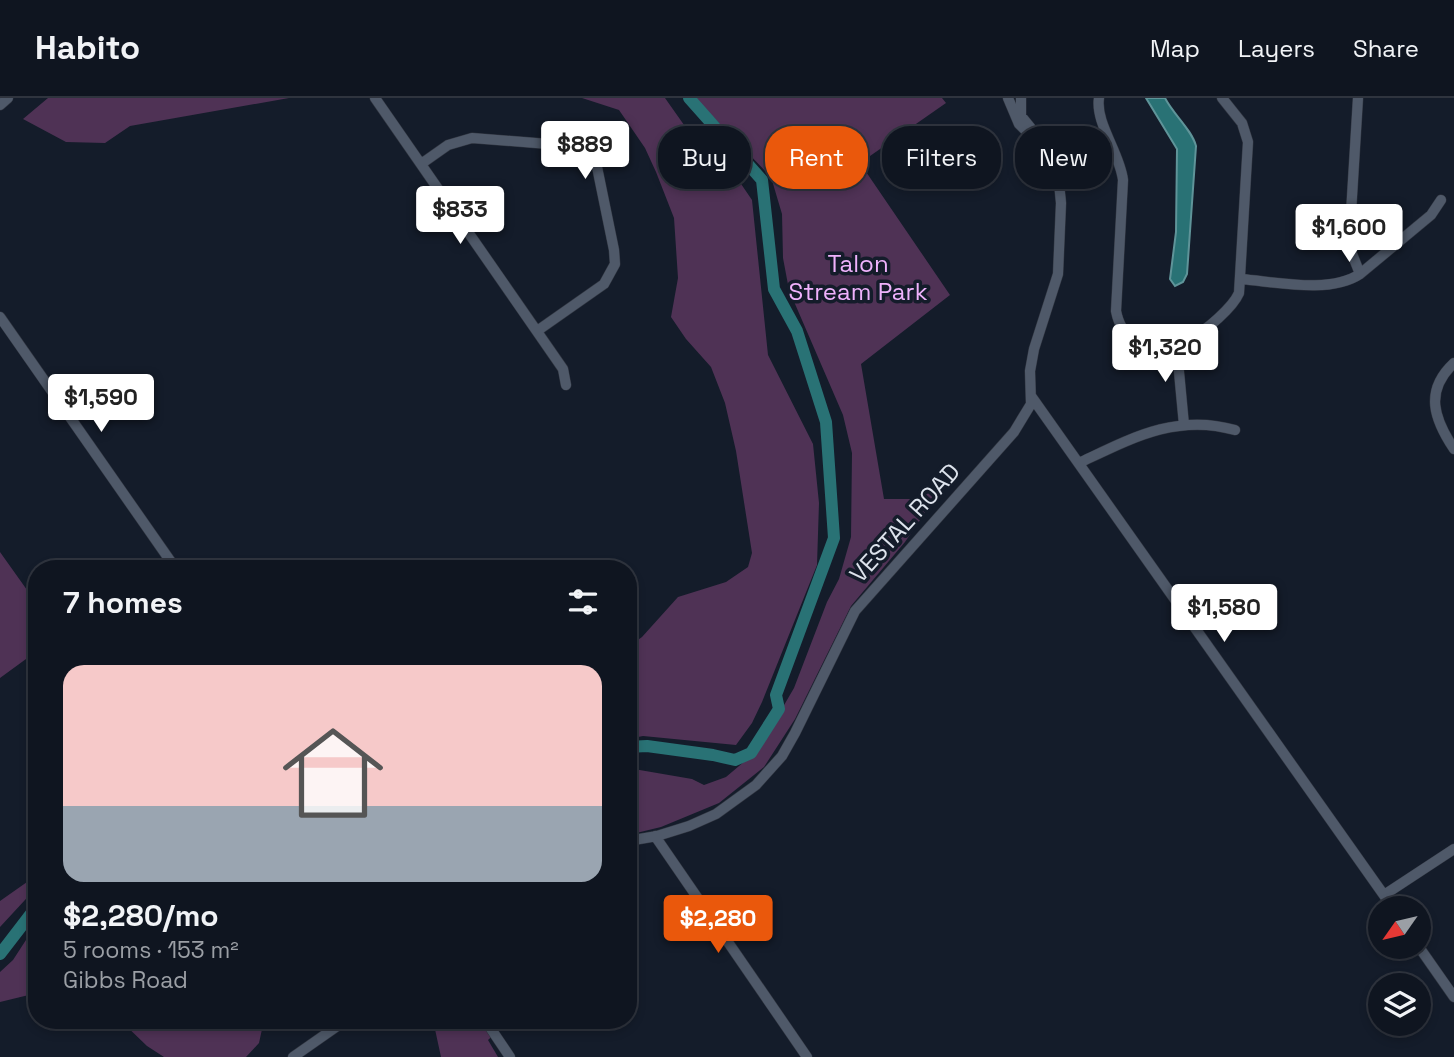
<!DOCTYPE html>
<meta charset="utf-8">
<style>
:root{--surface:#0f1520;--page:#1d222d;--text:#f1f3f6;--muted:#9b9fa5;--line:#2f343e;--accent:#ea580c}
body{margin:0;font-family:"Space Grotesk",sans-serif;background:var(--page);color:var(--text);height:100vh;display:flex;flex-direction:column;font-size:26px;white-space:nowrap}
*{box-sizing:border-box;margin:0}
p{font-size:23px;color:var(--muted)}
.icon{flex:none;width:38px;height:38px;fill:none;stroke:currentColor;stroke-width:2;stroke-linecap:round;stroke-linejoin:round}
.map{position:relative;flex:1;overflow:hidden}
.details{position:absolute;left:28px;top:462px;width:609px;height:469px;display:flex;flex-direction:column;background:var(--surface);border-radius:28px;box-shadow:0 4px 10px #0003,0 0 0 2px var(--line)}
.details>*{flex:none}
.guide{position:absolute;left:658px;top:28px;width:665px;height:63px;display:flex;gap:14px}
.needle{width:46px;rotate:236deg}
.buttons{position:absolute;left:1368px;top:798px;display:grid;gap:14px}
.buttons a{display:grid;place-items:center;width:63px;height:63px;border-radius:50%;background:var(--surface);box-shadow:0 4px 10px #0003,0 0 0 2px var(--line);font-size:35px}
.price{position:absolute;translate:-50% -60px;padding:0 16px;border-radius:7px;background:#fff;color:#222;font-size:23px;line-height:46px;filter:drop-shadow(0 2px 4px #0008)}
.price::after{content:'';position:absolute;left:50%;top:42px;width:21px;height:16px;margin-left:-10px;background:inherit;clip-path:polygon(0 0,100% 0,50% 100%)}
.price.active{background:var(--accent);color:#fff}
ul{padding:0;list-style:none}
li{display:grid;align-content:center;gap:14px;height:371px;padding:0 35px}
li+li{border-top:2px solid var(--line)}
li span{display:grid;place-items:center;height:217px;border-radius:21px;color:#555}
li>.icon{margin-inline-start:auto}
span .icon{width:126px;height:126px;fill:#fffc;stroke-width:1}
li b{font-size:30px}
h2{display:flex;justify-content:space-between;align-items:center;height:84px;padding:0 35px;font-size:30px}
.pill{padding:0 24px;border-radius:28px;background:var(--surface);box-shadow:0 4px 10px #0003,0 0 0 2px var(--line);font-size:24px;line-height:63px}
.pill.active{background:var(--accent);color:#fff}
header{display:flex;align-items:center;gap:42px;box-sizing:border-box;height:98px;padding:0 35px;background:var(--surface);border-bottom:2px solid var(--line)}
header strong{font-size:33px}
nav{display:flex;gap:38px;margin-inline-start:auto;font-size:24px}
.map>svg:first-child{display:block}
</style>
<header>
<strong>Habito</strong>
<nav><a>Map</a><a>Layers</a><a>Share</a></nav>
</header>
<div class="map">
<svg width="1454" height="959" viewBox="0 0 1454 959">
<rect width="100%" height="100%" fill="#141c2a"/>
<path fill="#4f3255" d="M48,0H289L130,28L105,45L66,44L23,21Z
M582,0H665L689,34L737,80L752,102L768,257L813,346L819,405L817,467L762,604L752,625L736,647L643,638L628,641V549L642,539L678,499L726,484L748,469L752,455L736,353L725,305L711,269L686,241L671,219L678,180L674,120L656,74L645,50L619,12Z
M695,0H942L946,5L860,65L950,197L861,266L884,401H914L942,390L905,444L851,508L795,621L764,669L719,705L661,729L628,737V670L692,681L704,687L726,679L758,652L794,590L827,504L839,481L851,439L852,355L843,317L789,192L783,160L782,116L771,79Z
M0,454L37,506V553L0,580Z
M37,777V789L0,829V803Z
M37,825V895L0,904V874L13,862Z
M120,922H264L259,945L246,959H164L147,948Z
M433,922H510L488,942L498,959H441Z"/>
<path fill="#297275" stroke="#5f9499" stroke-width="2" d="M1146,0H1165C1173,16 1192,32 1196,48L1187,176L1183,184L1175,188L1170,181L1176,134L1177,51Z"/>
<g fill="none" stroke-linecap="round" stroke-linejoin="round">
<path stroke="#297275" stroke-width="12" d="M628,649L647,648L713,657L735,662L751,655L779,611L776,597L834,440L826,324L797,233L774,191L762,82L689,0
M0,856L37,808"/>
<g stroke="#323742" stroke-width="11">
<path id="minor" d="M375,0L563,271L566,287
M1008,0L1019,26L1038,45
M1099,0C1095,25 1120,55 1123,82L1116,213C1122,243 1139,244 1165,242C1174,242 1184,242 1192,239C1206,233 1233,209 1239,195L1248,44L1242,25L1222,0
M1358,0L1349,148L1360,176
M0,7L8,0
M421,66L448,47L472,40L573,48L586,54L597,69L614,152L615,166L604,186L537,233
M1241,181C1277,184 1330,196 1360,176L1431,117L1441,102
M0,219L176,471
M1176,242L1184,327
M1454,265C1424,293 1434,321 1454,351
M1031,298L1393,810
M1079,365C1130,341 1176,315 1235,332
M655,738L807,959
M628,743L657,738L689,728L716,716L756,687L782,658L795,635L855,513L1014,334L1031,306L1030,273L1034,251L1058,176L1061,105L1059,85L1054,68L1039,40L1021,18V0
M1384,797L1454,751
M1419,849L1454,899
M485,922L510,959
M293,959L346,922"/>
</g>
<use href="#minor" stroke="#4f5969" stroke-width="10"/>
</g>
<g text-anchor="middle" stroke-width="7" stroke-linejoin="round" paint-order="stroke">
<g font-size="24" fill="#efb2fc" stroke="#141c2a">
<text x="858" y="174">Talon<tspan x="858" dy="28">Stream Park</tspan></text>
</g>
<g font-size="24" fill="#dde3ec" stroke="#141c2a">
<text transform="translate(905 425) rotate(-48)" y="8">VESTAL ROAD</text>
</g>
</g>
</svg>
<div class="buttons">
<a><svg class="needle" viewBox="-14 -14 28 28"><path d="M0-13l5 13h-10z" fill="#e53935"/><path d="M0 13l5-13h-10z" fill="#9b9fa5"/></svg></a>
<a><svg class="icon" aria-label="layers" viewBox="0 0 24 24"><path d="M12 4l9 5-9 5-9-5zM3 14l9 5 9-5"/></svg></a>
</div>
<b class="price" style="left:585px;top:83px">$889</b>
<b class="price" style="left:460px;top:148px">$833</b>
<b class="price" style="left:1349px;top:166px">$1,600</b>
<b class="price" style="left:1165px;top:286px">$1,320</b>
<b class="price" style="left:101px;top:336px">$1,590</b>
<b class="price" style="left:1224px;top:546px">$1,580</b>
<b class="price active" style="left:718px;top:857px">$2,280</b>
<div class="guide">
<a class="pill">Buy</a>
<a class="pill active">Rent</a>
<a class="pill">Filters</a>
<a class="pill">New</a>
</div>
<section class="details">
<h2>7 homes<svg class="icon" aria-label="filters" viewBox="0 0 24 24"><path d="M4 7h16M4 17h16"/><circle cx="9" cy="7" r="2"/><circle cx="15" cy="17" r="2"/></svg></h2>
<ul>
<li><span style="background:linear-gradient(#f6c9c9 65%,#9aa5b1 0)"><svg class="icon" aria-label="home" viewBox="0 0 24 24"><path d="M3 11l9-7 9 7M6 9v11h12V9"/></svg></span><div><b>$2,280/mo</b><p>5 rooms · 153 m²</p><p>Gibbs Road</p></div></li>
</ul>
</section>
</div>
